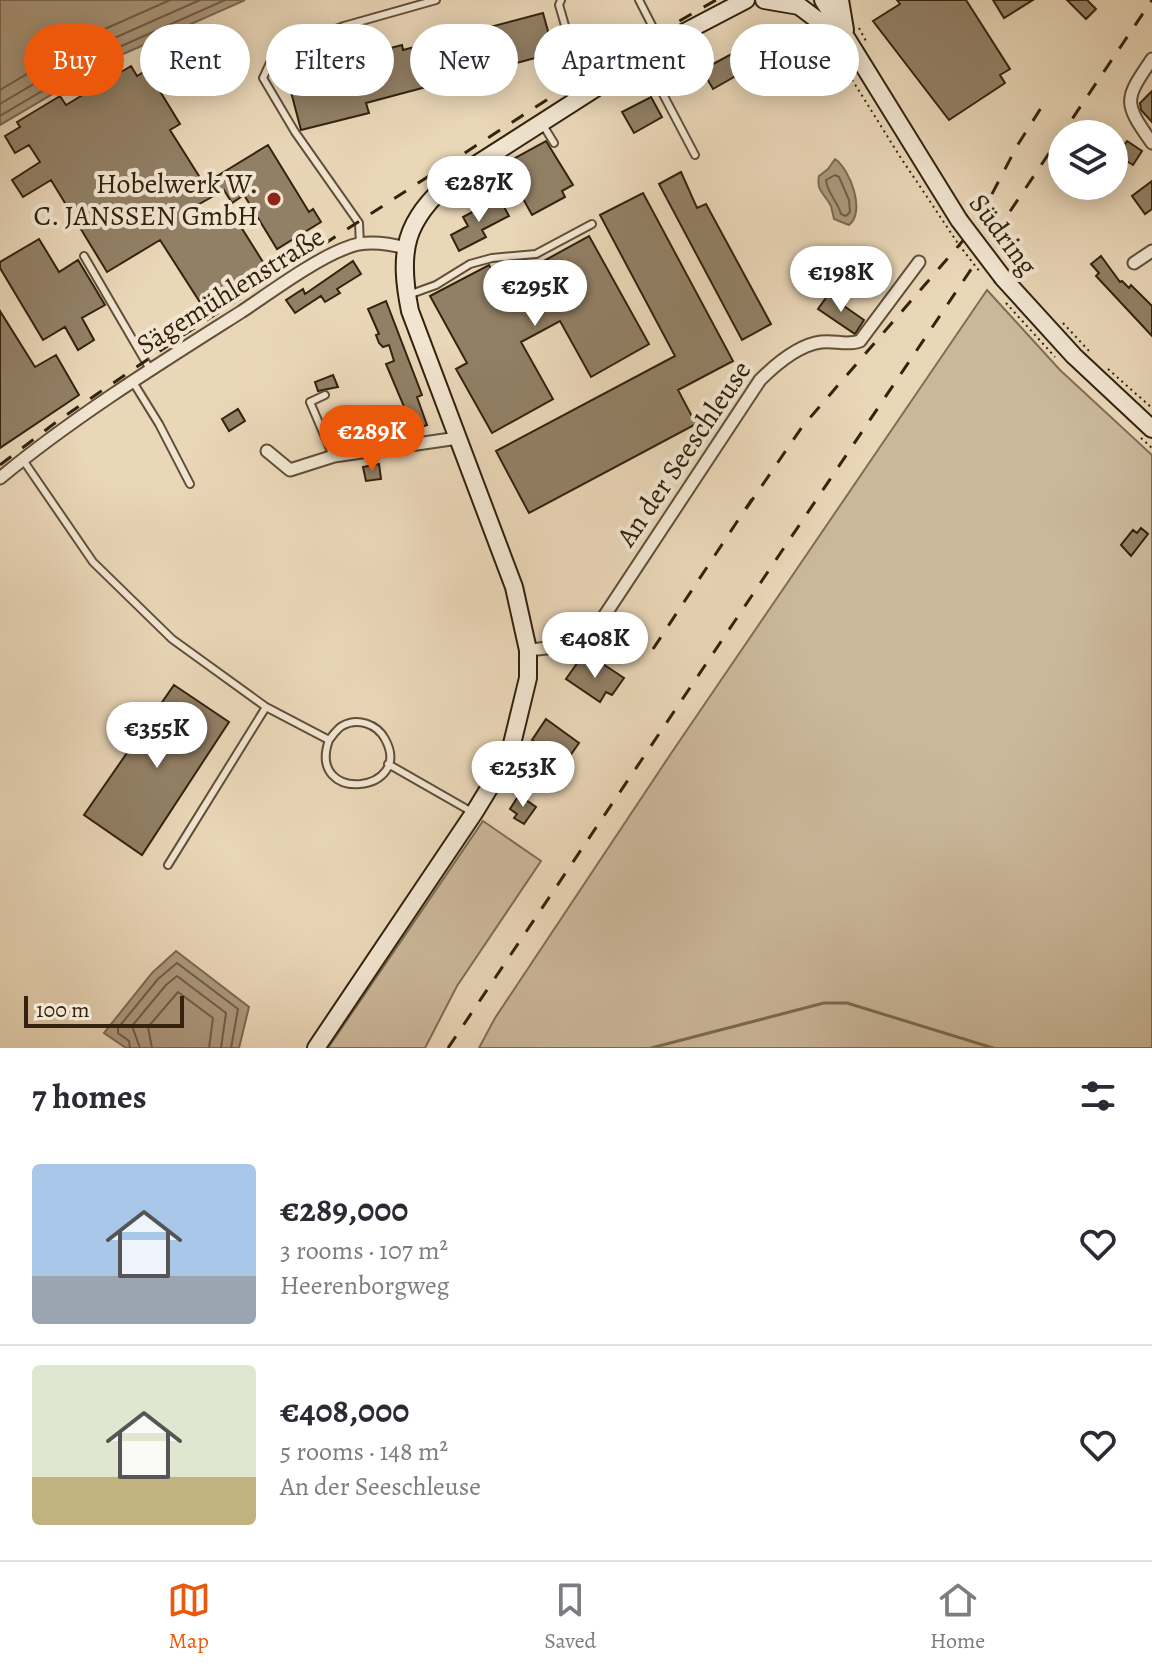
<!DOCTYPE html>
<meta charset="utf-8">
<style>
:root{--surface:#fff;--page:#f7f7f7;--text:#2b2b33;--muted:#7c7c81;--line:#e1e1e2;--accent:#ea580c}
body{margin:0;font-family:Alegreya,serif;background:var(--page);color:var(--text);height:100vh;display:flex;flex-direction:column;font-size:30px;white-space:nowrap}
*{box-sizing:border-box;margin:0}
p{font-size:26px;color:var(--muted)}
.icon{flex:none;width:44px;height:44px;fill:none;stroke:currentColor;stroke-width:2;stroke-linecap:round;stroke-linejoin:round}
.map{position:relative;height:1048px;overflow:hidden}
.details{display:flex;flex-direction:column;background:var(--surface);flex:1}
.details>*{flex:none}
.hud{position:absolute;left:24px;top:24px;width:1104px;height:72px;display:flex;gap:16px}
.fabs{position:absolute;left:1048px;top:120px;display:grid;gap:16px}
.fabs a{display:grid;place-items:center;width:80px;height:80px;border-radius:50%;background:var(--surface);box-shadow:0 4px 20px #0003;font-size:40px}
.scale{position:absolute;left:24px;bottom:20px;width:160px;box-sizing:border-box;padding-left:8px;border:4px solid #33220d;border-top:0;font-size:22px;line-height:28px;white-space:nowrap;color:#33220d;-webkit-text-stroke:6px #f1e5d1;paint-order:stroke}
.price{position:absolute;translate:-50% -68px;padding:0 18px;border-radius:28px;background:#fff;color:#222;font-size:26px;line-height:52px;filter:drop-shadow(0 2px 4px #0008)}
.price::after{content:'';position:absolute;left:50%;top:48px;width:24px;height:18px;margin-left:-12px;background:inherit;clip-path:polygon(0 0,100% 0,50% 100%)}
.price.current{background:var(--accent);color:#fff}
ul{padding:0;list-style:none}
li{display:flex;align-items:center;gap:24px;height:200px;padding:0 32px}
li+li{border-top:2px solid var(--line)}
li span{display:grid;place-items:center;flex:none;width:224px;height:160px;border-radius:8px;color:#555}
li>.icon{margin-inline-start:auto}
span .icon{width:96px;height:96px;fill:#fffc;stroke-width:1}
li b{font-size:34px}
h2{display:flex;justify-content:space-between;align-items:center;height:96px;padding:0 32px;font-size:34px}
.pill{padding:0 28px;border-radius:36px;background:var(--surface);box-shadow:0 4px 20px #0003;font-size:28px;line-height:72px}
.pill.current{background:var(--accent);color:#fff}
.dock{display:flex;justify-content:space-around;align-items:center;height:112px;border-top:2px solid var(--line);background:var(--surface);font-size:22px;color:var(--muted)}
.dock a{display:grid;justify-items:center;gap:4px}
.dock .current{color:var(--accent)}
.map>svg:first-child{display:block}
</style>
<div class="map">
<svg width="1152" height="1048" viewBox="0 0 1152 1048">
<rect width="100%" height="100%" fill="#ead7b8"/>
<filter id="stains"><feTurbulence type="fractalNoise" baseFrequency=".0025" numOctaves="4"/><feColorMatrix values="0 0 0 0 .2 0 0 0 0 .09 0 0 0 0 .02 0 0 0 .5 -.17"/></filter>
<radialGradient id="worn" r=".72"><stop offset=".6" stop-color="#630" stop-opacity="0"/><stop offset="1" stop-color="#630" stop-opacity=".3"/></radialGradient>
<path fill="#cbb89b" stroke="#7f6d54" stroke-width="2" d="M987,290L1060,370L1152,455V1048H479L495,1018L672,752Z
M483,821L541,861L457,986L425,1048H328Z"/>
<path fill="#ac997e" stroke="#7c6951" stroke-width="2" d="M0,0H245L112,59L0,125Z
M835,159C850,169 866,212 849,225L834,219C834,219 831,206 831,206C825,194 816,191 819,176L828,169Z
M176,951L249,1007L239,1048H126L104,1033L152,973Z"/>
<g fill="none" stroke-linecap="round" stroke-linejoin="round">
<path stroke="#705e46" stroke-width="2" d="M0,90L98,32L170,0
M0,104L103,43L200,0
M0,116L108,52L225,0
M835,175L839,177L849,200L850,212L846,216L841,214C838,202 827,193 826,180Z
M130,1048L129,1041L118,1033V1028L158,979L177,963L238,1009L231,1048
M140,1048L132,1026L166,985L177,976L226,1013L221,1048
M152,1048L148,1027L178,992L213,1018L209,1048"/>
<path stroke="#7c6951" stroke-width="3" d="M651,1048L824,1003H847L993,1048"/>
</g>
<path fill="#928066" stroke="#33220d" stroke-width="2" d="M897,0H966L1010,69L1000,75L1005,83L949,120L873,21L900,4Z
M993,0H1033L1004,18Z
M1067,0H1087L1096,9L1086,19Z
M543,13L554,53L366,103L369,113L301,130L285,69L350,52L352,58L402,45L403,50Z
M737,51L748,69L713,89L702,70Z
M131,66L137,76L147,70L180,124L170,130L204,184L268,145L309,212L313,209L321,222L277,249L244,195L232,203L224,190L196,206L207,223L229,208L268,270L205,310L160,240L107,272L51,180L23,197L12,180L40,162L29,145L15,153L5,136L20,127L17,122L60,96L66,105Z
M1152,91V122L1141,110L1140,103Z
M651,97L662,117L634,133L622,112Z
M546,141L573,185L562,191L565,197L532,215L504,164Z
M1127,141L1142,151L1133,165L1117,155Z
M681,172L697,208L706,204L771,324L742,340L659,184Z
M1152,181V209L1145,214L1132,196Z
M643,193L733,361L678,390L696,424L529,513L496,451L675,356L600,215Z
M499,198L509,216L482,230L486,237L459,251L451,235L468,226L463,217Z
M589,236L649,344L591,377L560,321L521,342L553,399L492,433L456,369L467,363L430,296L489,265L504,292L535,275L531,268Z
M39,239L59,272L78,260L105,305L82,318L94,340L78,350L65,327L43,340L0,268V262Z
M1101,256L1120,282L1122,281L1129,288L1131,285L1152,306V336L1096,276L1099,273L1091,264Z
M353,261L361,274L337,289L340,293L325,302L321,296L295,313L286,300L303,289L305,294Z
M828,295L864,320L855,334L818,309Z
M386,301L422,395L417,397L427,425L412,430L408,416L386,364L394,361L389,345L383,347L379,343L376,335L379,334L368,309Z
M0,311L35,367L56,355L79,395L0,448Z
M333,375L338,387L318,391L315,382Z
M238,409L245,421L229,431L222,419Z
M370,416L376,433L362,439L360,433L336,443L330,427Z
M379,464L381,479L366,481L363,467Z
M1141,528L1148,534L1131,556L1121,545L1133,530L1137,533Z
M580,659L595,669L600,662L624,678L612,695L606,692L600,702L566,679Z
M174,685L229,722L142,855L84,815Z
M546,719L579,743L565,763L532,740Z
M519,795L536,807L524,824L514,818L517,814L510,809Z"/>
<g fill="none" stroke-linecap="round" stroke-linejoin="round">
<g stroke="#614f38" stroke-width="10">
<path id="lane" d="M561,0L559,5C568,34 574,65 591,90
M639,0L661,43
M645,60L695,155
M543,125L554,143
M360,245L359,223L295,132L263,78L275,52L344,26L436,0
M84,256L151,371
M411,294L436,285L470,264L492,258L536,254L592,224
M133,382L159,424L190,484
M325,395L310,402L333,456
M23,460L93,562L172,639L266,707L329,740C333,735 337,729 342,726C357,717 377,724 385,739C415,793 306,805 329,740
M388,764L472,812
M168,865L266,707"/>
</g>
<g stroke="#614f38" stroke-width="15">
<path id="street" d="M1152,59C1124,100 1123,102 1152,143
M1134,263L1152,251
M267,451L290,470L334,456L458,438
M0,478C75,416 159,364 241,312C271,292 314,260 346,248C364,240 387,243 406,248
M528,650C563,646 576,649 601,621L760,380C776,364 798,345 821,342C835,340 846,346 860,341L919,262"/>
</g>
<g stroke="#33220d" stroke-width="20">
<path id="secondary" d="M764,0L799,6L843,39
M823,0L959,220
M840,0L845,30
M1003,278L1074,356L1152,429
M316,1048L474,813L499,772L512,744L528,678V650L514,587L410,311C398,252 404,220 452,180L677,36L746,0"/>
</g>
<path stroke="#33220d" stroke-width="2" stroke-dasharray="2 4" stroke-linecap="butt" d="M859,28L867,43
M833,49L899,155L959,245
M1006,303L1055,357
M1063,323L1089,351
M1108,369L1152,408
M1141,438L1152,448"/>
<use href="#lane" stroke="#f1e5d1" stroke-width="6"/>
<use href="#street" stroke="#f1e5d1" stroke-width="11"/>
<use href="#secondary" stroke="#f1e5d1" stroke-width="16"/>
<path stroke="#33220d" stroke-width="3" stroke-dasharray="14 14" stroke-linecap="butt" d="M979,219L1017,146L1041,108
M0,465L59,420L182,336L582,77L716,0
M746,509L802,427L967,236
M653,649L752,499
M448,1048L1152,0"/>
<g stroke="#33220d" stroke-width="20" stroke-linecap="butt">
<path id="secondary-bridge" d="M959,220L1003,278"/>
</g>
<path stroke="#33220d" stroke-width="2" stroke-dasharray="2 4" stroke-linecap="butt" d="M959,245L980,272"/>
<use href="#secondary-bridge" stroke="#f1e5d1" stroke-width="16"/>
</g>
<circle fill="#8f2418" stroke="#f1e5d1" stroke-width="3" cx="274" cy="199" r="8"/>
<g text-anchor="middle" stroke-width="8" stroke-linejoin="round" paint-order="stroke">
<g font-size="28" fill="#33220d" stroke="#f1e5d1" text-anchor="end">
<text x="258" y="193">Hobelwerk W.<tspan x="258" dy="32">C. JANSSEN GmbH</tspan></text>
</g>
<g font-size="28" fill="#33220d" stroke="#f1e5d1">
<text transform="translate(1004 234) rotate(53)" y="10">Südring</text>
<text transform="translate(230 290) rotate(-32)" y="10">Sägemühlenstraße</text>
<text transform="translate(683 453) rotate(-56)" y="10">An der Seeschleuse</text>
</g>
</g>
<rect width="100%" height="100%" filter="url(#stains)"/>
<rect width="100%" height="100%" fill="url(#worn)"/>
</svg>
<div class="fabs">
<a><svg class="icon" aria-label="layers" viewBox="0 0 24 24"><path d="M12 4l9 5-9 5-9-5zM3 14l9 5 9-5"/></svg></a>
</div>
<div class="scale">100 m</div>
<b class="price" style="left:479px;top:224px">€287K</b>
<b class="price" style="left:841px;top:314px">€198K</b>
<b class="price" style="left:535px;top:328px">€295K</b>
<b class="price current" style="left:372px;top:473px">€289K</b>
<b class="price" style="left:595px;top:680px">€408K</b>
<b class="price" style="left:157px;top:770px">€355K</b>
<b class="price" style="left:523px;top:809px">€253K</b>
<div class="hud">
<a class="pill current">Buy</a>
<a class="pill">Rent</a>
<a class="pill">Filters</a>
<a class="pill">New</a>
<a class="pill">Apartment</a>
<a class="pill">House</a>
</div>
</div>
<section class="details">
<h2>7 homes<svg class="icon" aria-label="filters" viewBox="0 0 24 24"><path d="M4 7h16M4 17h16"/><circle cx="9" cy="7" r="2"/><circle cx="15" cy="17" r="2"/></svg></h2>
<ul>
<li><span style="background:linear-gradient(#a9c7e8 70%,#9aa5b1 0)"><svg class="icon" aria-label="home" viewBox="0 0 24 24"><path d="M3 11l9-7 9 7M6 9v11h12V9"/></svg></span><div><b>€289,000</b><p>3 rooms · 107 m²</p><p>Heerenborgweg</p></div><svg class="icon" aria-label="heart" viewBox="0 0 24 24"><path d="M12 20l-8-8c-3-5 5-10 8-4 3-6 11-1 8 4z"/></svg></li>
<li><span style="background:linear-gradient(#dfe7d0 70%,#c2b280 0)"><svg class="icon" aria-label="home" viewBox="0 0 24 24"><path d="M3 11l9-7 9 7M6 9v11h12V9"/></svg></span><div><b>€408,000</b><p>5 rooms · 148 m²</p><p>An der Seeschleuse</p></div><svg class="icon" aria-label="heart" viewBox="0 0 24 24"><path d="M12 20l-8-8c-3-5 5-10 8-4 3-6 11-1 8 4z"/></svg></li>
</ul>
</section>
<nav class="dock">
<a class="current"><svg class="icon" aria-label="map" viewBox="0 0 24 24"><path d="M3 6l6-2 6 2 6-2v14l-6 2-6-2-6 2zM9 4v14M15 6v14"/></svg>Map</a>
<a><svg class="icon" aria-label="saved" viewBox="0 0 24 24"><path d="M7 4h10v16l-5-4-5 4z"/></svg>Saved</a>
<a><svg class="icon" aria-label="home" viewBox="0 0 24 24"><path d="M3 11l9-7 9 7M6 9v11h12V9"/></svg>Home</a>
</nav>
